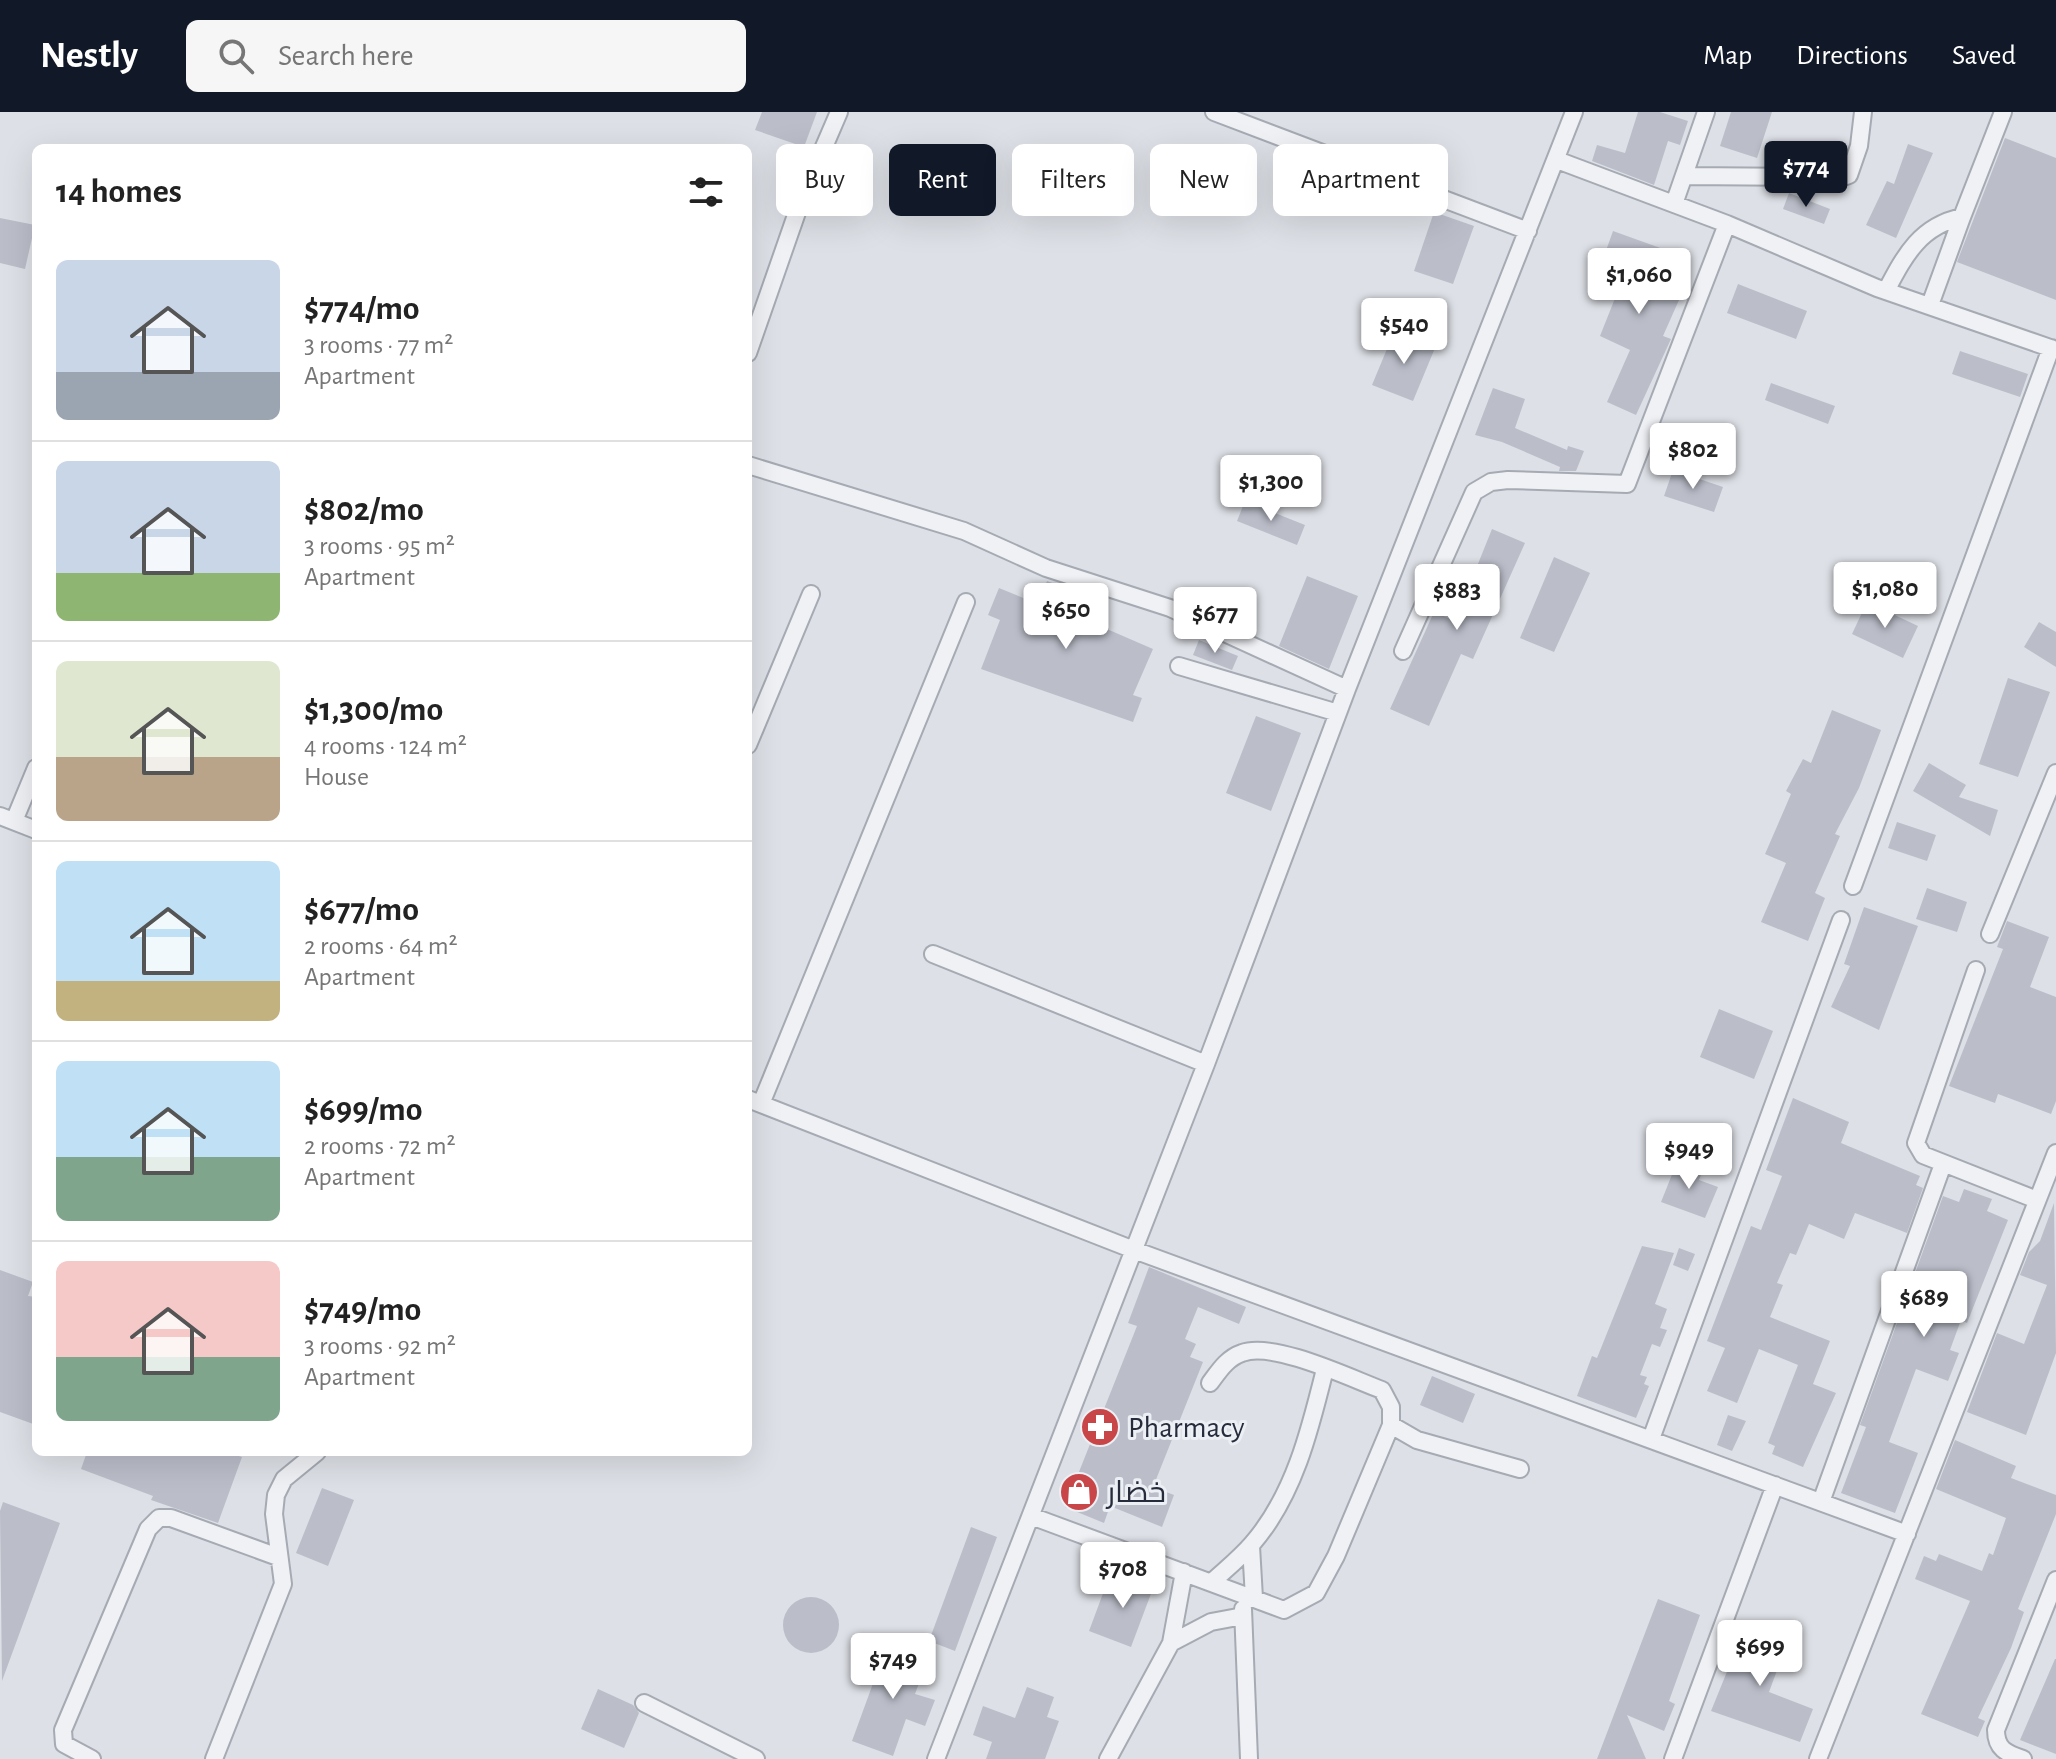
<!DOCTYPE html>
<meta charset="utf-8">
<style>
:root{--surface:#fff;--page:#f6f6f6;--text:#222;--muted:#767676;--line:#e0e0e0;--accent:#111827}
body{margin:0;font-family:"Alegreya Sans",Cairo,sans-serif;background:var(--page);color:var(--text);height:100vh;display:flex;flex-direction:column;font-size:30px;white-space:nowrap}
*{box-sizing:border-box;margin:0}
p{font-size:26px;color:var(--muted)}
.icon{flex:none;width:44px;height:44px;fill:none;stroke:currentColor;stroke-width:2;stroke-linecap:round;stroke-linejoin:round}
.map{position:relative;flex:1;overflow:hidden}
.panel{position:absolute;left:32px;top:32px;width:720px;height:1312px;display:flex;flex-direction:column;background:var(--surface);border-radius:12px;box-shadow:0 8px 32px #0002}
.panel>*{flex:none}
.guide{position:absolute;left:776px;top:32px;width:760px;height:72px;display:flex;gap:16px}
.price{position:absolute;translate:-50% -68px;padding:0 18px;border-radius:8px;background:#fff;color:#222;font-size:26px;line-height:52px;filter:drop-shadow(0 2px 4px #0008)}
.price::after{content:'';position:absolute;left:50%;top:48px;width:24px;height:18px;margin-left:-12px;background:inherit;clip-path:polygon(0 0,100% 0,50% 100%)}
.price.selected{background:var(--accent);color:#fff}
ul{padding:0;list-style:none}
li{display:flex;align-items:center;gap:24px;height:200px;padding:0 24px}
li+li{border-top:2px solid var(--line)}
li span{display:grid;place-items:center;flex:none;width:224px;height:160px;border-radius:12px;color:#555}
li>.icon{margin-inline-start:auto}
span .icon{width:96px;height:96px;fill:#fffc;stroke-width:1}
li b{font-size:34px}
h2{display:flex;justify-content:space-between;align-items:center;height:96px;padding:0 24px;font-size:34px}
.chip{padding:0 28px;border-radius:12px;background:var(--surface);box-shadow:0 8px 32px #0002;font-size:28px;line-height:72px}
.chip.selected{background:var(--accent);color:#fff}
header{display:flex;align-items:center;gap:48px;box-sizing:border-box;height:112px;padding:0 40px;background:var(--accent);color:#fff}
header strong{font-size:38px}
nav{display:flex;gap:44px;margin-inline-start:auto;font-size:28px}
.search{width:560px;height:72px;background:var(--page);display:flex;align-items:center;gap:20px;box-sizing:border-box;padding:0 28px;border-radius:12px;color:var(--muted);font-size:30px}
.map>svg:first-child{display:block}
</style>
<header>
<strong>Nestly</strong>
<div class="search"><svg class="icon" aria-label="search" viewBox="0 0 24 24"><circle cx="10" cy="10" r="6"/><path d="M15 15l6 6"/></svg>Search here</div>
<nav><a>Map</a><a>Directions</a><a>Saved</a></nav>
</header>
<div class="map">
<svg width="2056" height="1647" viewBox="0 0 2056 1647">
<rect width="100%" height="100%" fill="#dde0e6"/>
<path fill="#bbbec9" d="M762,0H817L804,35L755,18Z
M1638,0H1660L1688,9L1680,33L1668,29L1654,73L1592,49L1597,33L1625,41Z
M1731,0H1772L1757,46L1720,34Z
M2005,26L2056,46V188L1957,150Z
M1908,32L1933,41L1896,126L1866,113L1887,69L1894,72Z
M1789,81L1830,97L1824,112L1783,97Z
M1434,100L1474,114L1453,172L1414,159Z
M0,106L35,113L25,157L0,151Z
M1613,119L1677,142L1663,181L1679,188L1663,224L1671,227L1636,303L1607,290L1630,238L1600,224L1627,156L1603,147Z
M1738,172L1807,199L1796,227L1727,201Z
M1394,220L1435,236L1413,289L1372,273Z
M1960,239L2028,262L2020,285L1952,262Z
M1771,271L1835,294L1828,312L1765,288Z
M1493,276L1525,287L1515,316L1567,338L1568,334L1584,339L1576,359H1559L1560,355L1502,330L1475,323Z
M1673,358L1723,375L1714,400L1664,384Z
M1245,389L1305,413L1297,433L1237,409Z
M1492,417L1525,431L1473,547L1461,542L1429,614L1390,597L1434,500L1455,509Z
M1554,445L1590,461L1554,540L1520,526Z
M1307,464L1358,484L1329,557L1279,534Z
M1047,469L1102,490L1093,511L1153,537L1133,583L1142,586L1133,610L981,557L1000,508L988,503L999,476L1038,492Z
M1867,490L1918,514L1903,546L1852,522Z
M2039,510L2056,520V555L2024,535Z
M1199,528L1238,544L1232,558L1193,543Z
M2008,566L2050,580L2018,665L1979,652Z
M1832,598L1881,618L1859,676L1835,722L1840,724L1815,781L1825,786L1808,829L1761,810L1786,751L1765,742L1791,682L1786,679L1803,647L1811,651Z
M1256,604L1301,621L1271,699L1226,681Z
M1929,651L1966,673L1959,685L1998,698L1990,724L1913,679Z
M1897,710L1936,723L1927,749L1888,736Z
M1927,776L1967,790L1957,820L1916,807Z
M1864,795L1918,814L1879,918L1831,895L1850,854L1844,852Z
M2007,809L2049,825L2030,875L2056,885V989L2051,1002L1998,982L1995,991L1949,974L2003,837L1997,835Z
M1719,897L1773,919L1754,967L1700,945Z
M1793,986L1849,1010L1841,1031L1920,1064L1916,1073L1923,1076L1907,1121L1855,1101L1844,1127L1809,1112L1796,1143L1790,1141L1777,1171L1783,1173L1770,1205L1830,1229L1813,1272L1836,1281L1803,1355L1772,1342L1775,1334L1768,1331L1798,1253L1759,1237L1737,1291L1707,1279L1725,1236L1707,1229L1751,1114L1761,1118L1782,1064L1766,1058Z
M1677,1050L1702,1060L1699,1068L1718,1075L1705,1106L1661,1090Z
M1964,1077L1992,1087L1987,1099L2008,1108L1967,1211L1961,1208L1950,1238L1959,1241L1948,1269L1916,1257L1889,1330L1918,1341L1895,1401L1841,1381L1866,1315L1860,1313L1943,1084L1959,1090Z
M2054,1091L2056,1241L2026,1323L1967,1300L1997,1221L2024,1232L2047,1173L2020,1163L2029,1140L2040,1129Z
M1642,1134L1674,1141L1655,1192L1667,1197L1660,1216L1667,1218L1660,1235L1652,1232L1640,1263L1647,1265L1644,1272L1649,1274L1636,1306L1577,1284L1592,1244L1597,1246Z
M1679,1136L1695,1142L1688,1159L1673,1153Z
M1149,1155L1246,1195L1239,1212L1198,1195L1185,1227L1196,1232L1190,1245L1203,1250L1153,1375L1174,1383L1162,1415L1110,1394L1104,1411L1065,1395L1137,1214L1128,1211Z
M0,1158L33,1170L28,1184L36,1185V1313L0,1300Z
M1432,1264L1475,1282L1463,1311L1420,1293Z
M1728,1303L1746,1309L1732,1339L1717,1333Z
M1955,1328L2016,1354L2011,1366L2056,1383V1402L2018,1497L2024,1500L2011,1536L1978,1606L1985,1609L1978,1625L1921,1602L1970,1489L1915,1467L1924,1444L1936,1449L1939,1442L1982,1459L1989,1441L1993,1443L2006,1406L1936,1377Z
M87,1340H227L242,1345L218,1411L151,1388L153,1384L81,1357Z
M322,1376L354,1388L328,1454L296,1441Z
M3,1390L60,1411L2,1569L0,1399Z
M971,1415L997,1425L955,1539L929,1529Z
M1124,1459L1155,1471L1131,1535L1089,1519L1105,1476L1117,1480Z
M783 1513a28 28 0 1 1 56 0a28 28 0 1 1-56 0Z
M1658,1487L1700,1503L1669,1589L1675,1592L1664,1619L1627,1603L1646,1647H1597Z
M1746,1513L1788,1529L1769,1580L1813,1597L1800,1630L1711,1599Z
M887,1533L928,1547L915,1582L935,1588L925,1614L906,1607L893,1644L852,1629Z
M2055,1547H2056V1642L2020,1628Z
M1027,1575L1054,1585L1047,1605L1059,1609L1045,1647H986L992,1630L973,1623L983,1594L1015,1606Z
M598,1577L633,1593L639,1601L624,1636L581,1617Z"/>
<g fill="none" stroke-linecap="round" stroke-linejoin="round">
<g stroke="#a6aab3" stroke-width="20">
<path id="street" d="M1214,0L1528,119
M1557,48L1727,112L1877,176L2056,238
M1684,64L1808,65L1833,69L1849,63L1859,34L1863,0
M1674,92L1706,0
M1886,179C1905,143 1920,114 1962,105L2003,0
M1930,193L1962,105
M748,241L802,86L839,0
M748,353L964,419L1046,456L1170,496L1347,577
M1403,539L1474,380L1491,370L1508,368L1627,372L1727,112
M1179,554L1338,601
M748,633L811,482
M0,704L36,718
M14,709L36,656
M1853,774L2051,236
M1990,822L2056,661
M933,842L1206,952
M1976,858L1916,1031L1923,1043L2037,1088
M748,987L1134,1138L1907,1422
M761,992L966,490
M1210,1271C1219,1259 1227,1246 1242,1241C1273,1229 1350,1266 1382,1278L1391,1295V1313L1417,1328L1520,1357
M1651,1327L1841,808
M1821,1390L1943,1052
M1031,1404L1284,1498L1316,1481L1336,1444L1391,1313
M1251,1434L1254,1486
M1212,1470C1225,1458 1240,1446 1252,1432C1294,1384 1310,1318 1325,1257
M1243,1497L1249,1647
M1171,1531L1184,1460
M644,1591L756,1647
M92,1647L64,1632L63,1618L148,1417L159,1406H171L278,1445
M214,1647L283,1472L274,1402L276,1383L284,1367L317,1340
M936,1647L1206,952L1347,577L1574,0
M1108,1647L1171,1531L1211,1510L1243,1504
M1673,1647L1775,1373
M1818,1647L2056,1041
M2023,1647C2006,1641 1996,1637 1996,1618L2056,1468"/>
</g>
<use href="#street" stroke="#f0f1f5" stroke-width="16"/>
</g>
<defs>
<g id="pharmacy-disc" transform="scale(2)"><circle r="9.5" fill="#c84648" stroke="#eceff4"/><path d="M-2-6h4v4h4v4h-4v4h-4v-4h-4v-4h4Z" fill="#fff"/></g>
<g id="shop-disc" transform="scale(2)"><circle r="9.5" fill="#c84648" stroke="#eceff4"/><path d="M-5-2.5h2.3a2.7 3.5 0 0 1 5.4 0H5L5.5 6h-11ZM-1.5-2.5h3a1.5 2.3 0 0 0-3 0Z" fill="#fff"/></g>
</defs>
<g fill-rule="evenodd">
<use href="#pharmacy-disc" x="1100" y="1315"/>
<use href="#shop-disc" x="1079" y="1380"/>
</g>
<g text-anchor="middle" stroke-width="6" stroke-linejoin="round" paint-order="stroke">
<g font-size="30" fill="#272c3c" stroke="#eceff4" text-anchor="start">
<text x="1128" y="1325">Pharmacy</text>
<text x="1107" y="1390">خضار</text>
</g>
</g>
</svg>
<b class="price selected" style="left:1806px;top:97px">$774</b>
<b class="price" style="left:1639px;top:204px">$1,060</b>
<b class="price" style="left:1404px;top:254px">$540</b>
<b class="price" style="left:1693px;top:379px">$802</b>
<b class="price" style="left:1271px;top:411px">$1,300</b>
<b class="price" style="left:1885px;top:518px">$1,080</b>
<b class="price" style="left:1457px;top:520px">$883</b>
<b class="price" style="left:1066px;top:539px">$650</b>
<b class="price" style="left:1215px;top:543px">$677</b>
<b class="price" style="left:1689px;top:1079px">$949</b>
<b class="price" style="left:1924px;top:1227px">$689</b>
<b class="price" style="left:1123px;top:1498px">$708</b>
<b class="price" style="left:1760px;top:1576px">$699</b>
<b class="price" style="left:893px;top:1589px">$749</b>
<div class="guide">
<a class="chip">Buy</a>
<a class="chip selected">Rent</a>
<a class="chip">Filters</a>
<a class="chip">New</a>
<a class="chip">Apartment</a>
</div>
<section class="panel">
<h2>14 homes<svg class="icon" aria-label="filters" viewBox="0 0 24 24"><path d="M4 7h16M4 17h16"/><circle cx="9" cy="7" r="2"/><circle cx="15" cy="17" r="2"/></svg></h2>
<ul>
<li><span style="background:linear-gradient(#c9d6e8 70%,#9aa5b1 0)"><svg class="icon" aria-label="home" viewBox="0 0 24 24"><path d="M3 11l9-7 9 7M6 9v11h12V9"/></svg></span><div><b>$774/mo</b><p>3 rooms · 77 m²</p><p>Apartment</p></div></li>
<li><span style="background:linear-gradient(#c9d6e8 70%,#8fb573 0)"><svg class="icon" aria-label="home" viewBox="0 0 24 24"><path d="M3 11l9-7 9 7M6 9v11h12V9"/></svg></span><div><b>$802/mo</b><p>3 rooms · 95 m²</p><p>Apartment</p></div></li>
<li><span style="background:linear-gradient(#dfe7d0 60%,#b9a48a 0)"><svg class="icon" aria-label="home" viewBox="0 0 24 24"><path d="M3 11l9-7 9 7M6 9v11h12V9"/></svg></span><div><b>$1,300/mo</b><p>4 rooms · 124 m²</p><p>House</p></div></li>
<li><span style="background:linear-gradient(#bfe0f5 75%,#c2b280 0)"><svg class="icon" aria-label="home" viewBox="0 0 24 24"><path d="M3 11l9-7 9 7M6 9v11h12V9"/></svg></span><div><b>$677/mo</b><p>2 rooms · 64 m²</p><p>Apartment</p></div></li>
<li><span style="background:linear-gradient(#bfe0f5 60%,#7fa58c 0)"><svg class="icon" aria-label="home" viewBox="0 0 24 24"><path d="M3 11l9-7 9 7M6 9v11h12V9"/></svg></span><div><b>$699/mo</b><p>2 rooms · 72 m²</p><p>Apartment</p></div></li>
<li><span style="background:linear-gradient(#f6c9c9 60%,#7fa58c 0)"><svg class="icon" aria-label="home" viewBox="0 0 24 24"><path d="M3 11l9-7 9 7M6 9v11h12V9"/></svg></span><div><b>$749/mo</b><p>3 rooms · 92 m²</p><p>Apartment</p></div></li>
</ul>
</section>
</div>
